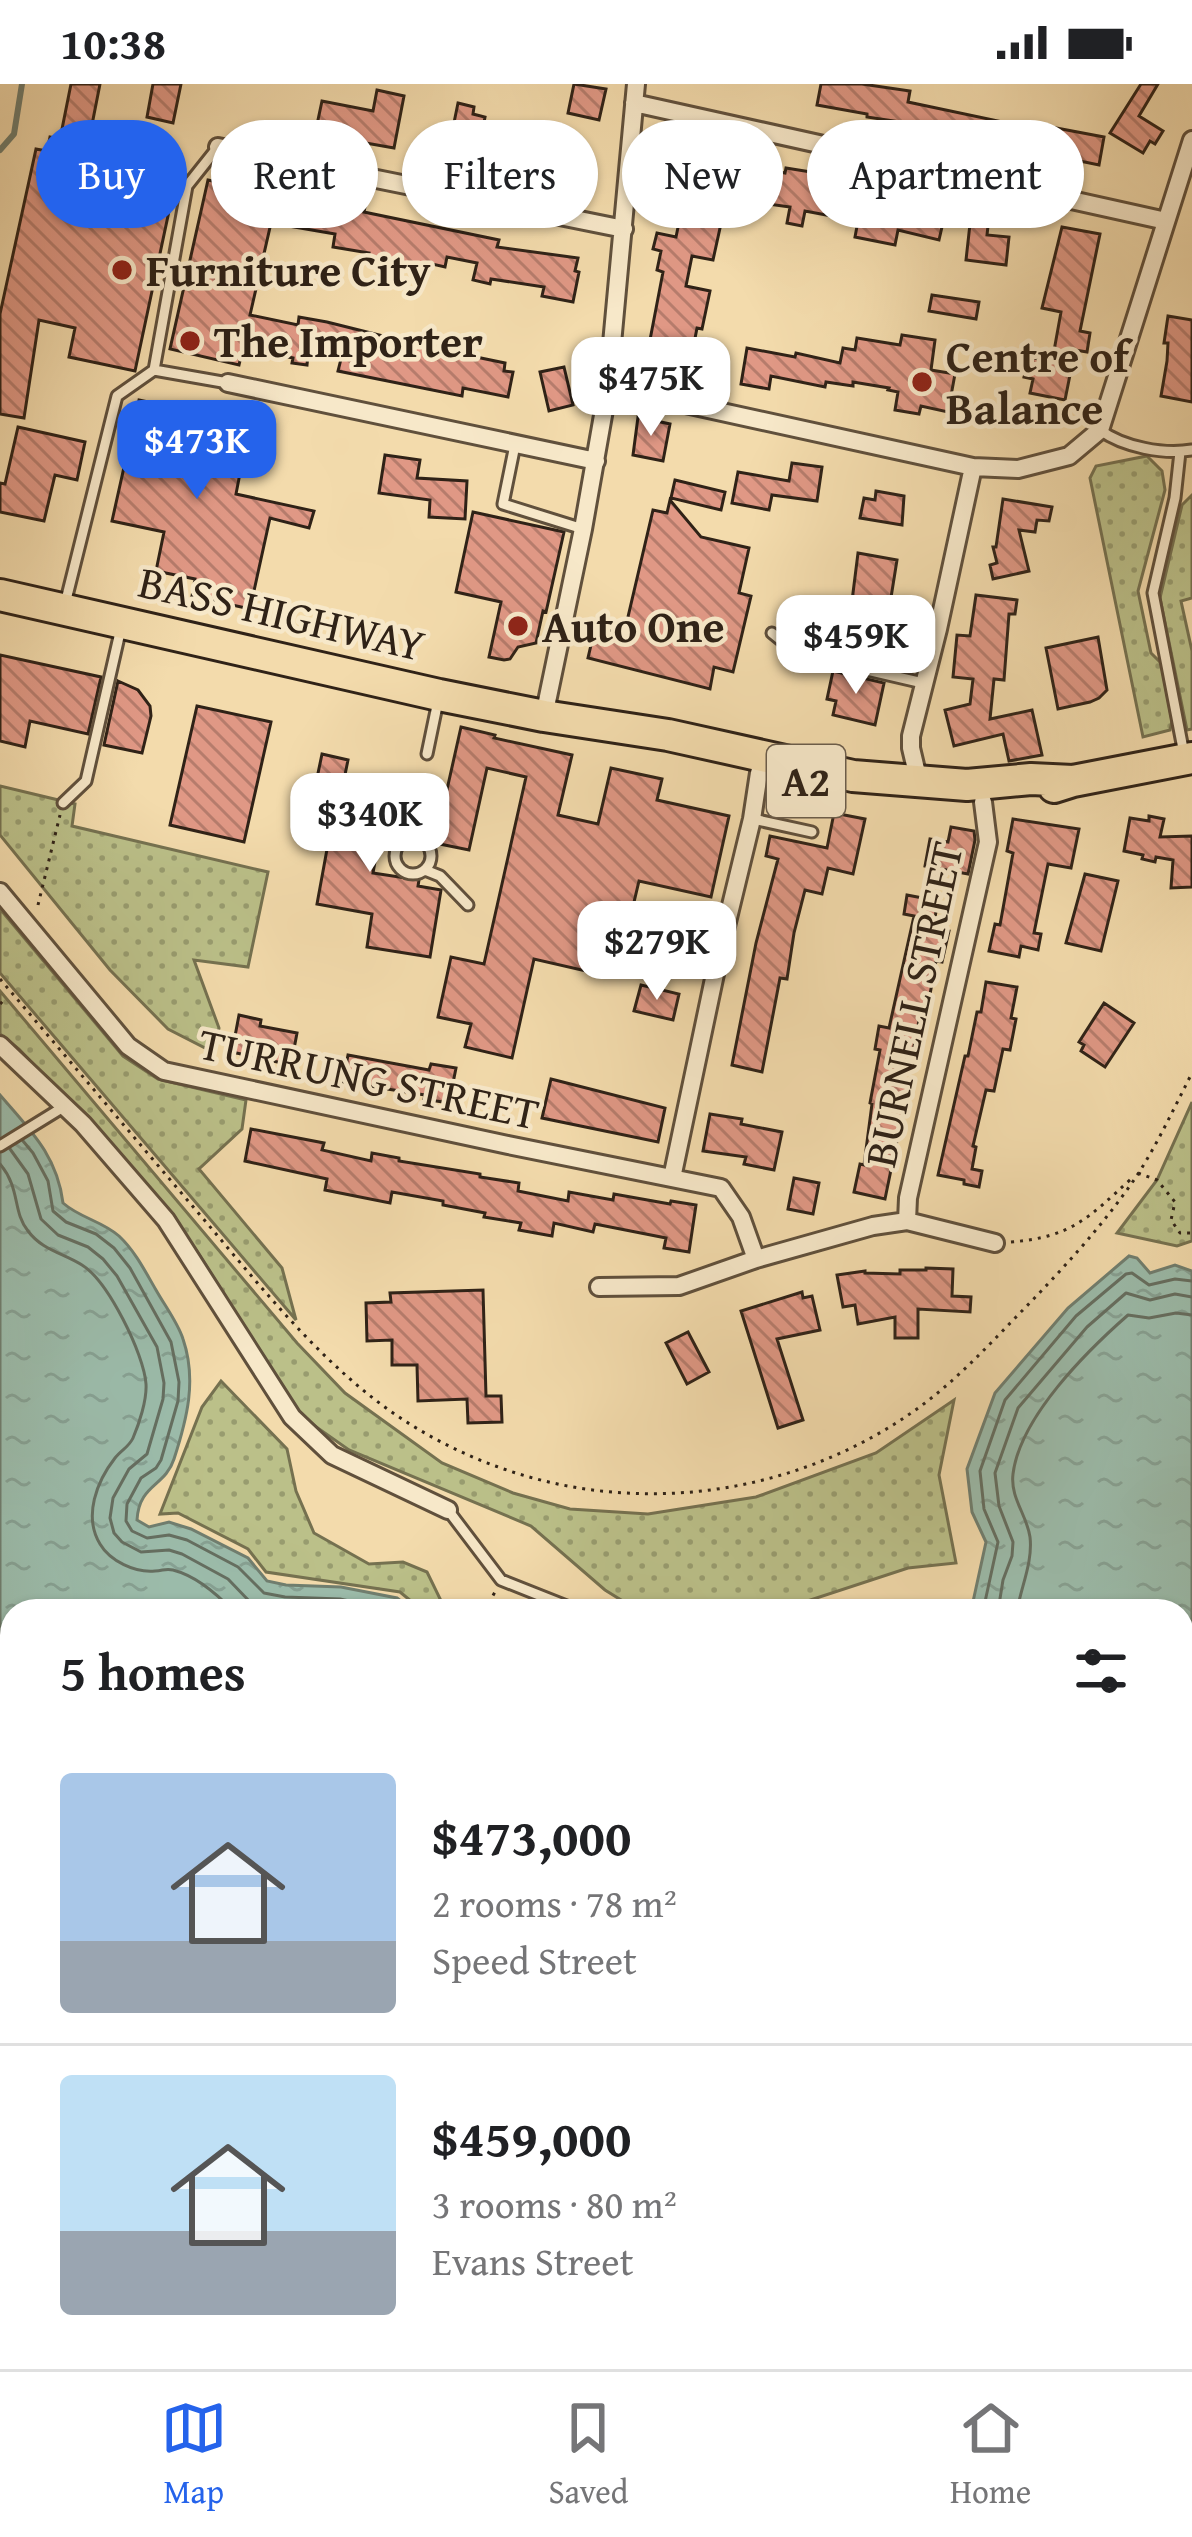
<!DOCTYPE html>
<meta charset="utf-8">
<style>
:root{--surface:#fff;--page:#f6f6f6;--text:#202124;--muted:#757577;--line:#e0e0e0;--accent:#2563eb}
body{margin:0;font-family:"Gentium Book Plus",serif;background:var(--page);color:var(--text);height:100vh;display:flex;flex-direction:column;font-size:45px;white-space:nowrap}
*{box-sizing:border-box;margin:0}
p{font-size:39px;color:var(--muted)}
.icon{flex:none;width:66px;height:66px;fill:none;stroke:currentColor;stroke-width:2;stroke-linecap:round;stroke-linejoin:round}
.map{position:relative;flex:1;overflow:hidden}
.panel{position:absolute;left:0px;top:1515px;width:1194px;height:771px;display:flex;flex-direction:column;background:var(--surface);border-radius:36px 36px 0 0;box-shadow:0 3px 9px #0004}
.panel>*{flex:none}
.banner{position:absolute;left:36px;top:36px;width:1122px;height:108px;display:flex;gap:24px}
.price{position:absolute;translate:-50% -102px;padding:0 27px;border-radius:24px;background:#fff;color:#222;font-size:39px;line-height:78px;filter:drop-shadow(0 3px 6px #0008)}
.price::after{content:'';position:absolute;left:50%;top:72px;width:36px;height:27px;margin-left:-18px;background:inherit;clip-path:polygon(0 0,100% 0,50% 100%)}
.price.current{background:var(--accent);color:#fff}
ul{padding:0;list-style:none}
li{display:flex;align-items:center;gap:36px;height:300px;padding:0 60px}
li+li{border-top:3px solid var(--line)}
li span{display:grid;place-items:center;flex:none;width:336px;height:240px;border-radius:12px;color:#555}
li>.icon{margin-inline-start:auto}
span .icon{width:144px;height:144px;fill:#fffc;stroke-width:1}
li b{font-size:51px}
h2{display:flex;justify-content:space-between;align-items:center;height:144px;padding:0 60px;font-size:51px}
.chip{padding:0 42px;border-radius:54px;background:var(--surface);box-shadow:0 3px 9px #0004;font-size:42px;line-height:108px}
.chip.current{background:var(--accent);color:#fff}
.status{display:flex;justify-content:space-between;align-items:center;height:84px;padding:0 60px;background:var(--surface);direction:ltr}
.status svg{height:33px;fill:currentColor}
.tabs{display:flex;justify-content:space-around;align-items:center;height:168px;border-top:3px solid var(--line);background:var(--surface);font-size:33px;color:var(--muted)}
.tabs a{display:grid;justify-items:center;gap:6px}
.tabs .current{color:var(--accent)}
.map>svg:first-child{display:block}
</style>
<div class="status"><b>10:38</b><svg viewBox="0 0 49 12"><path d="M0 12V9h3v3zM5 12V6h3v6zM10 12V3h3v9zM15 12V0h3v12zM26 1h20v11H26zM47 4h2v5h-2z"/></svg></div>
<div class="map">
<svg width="1192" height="2285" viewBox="0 0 1192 2285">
<defs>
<pattern id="grass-dots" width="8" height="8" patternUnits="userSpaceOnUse" patternTransform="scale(3)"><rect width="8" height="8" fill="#bbc089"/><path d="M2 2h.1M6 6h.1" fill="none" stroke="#989c6f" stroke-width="1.8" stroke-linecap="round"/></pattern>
<pattern id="water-ripples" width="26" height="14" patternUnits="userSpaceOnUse" patternTransform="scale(3)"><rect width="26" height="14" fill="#9bbbaa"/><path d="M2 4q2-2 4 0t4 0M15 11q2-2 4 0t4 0" fill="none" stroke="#86a092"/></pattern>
<pattern id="building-back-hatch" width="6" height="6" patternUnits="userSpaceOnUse" patternTransform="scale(3)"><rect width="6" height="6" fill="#e09885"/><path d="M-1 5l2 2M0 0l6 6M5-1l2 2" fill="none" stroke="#b67c6c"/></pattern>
</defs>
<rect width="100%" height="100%" fill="#f3dbac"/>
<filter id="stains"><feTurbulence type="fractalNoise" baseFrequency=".00167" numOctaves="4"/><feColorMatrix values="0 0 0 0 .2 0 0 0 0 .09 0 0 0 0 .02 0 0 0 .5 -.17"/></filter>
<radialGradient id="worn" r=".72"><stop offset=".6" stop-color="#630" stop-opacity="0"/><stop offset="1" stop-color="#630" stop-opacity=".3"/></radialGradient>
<path fill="url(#grass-dots)" stroke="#757150" stroke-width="3" d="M1147,372L1162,387L1165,406L1138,507L1151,569L1161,579L1172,637L1170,646L1143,653L1090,394L1096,382Z
M1192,411V514L1181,517L1192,567V645L1187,646L1160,514L1182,421Z
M0,702L75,720L72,742L268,788L248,883L194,876L219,944L213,968L168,945L110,886L0,751Z
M0,825L123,972L158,995L246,1016L242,1045L199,1085L282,1184L296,1236L0,889Z
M0,907L297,1259L345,1309L442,1379L513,1409L570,1425L648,1430L756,1413L876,1369L954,1316L939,1391L956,1479L908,1484L777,1527H673L626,1519L605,1506L531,1442L349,1366L302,1333L196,1166L121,1073L19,965L0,950Z
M1192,1018V1157L1177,1162L1117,1149L1157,1096Z
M221,1297L287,1365L296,1407L314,1449L369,1480L403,1478L427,1488L446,1527H423L400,1508L266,1488L248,1465L178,1429L160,1430L202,1323Z"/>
<path fill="url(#water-ripples)" stroke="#707e6f" stroke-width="3" d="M0,1011C30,1046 57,1071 63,1119C80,1134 102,1137 119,1152C135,1167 145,1187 156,1206C165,1222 178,1239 183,1255C197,1296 187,1335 174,1375C165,1403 139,1400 137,1436L149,1443L169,1438L191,1445L248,1474L267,1497L286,1501L341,1503L397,1514L414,1527H12V2274H1182V1527H971L986,1458L972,1428L967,1385L995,1309L1068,1224L1129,1172L1137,1174L1150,1189L1175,1181L1192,1187V2285H0Z"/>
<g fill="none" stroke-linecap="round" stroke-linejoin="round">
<path stroke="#656e60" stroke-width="3" d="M23,1057L33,1069L48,1097L53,1127L66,1138L96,1150L114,1164L130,1184L171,1258L179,1298L178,1317L161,1376L156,1384L141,1394L127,1420L126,1437L132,1447L147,1454L169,1451L187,1456L238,1483L264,1509L285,1513L340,1515L395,1527
M10,1065L28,1090L41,1135L58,1151L88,1163L103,1175L117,1192L157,1263L164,1299L163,1315L147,1370L129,1385L113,1414L110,1434L114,1449L122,1458L141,1468L169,1466L182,1470L228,1495L252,1520L277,1527
M0,1080C21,1105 12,1127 28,1147C42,1166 63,1169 82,1181C108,1197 144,1270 146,1300C147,1316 139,1340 133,1354C129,1363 121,1366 115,1374C97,1397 83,1432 100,1460C110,1477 135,1489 155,1487C163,1487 165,1484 173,1486C196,1492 217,1510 233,1527
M983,1527L998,1458L984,1425L980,1387L1005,1316L1076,1232L1126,1190L1132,1189L1149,1201L1175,1195L1192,1197
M998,1527L1003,1496L1012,1472L1013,1458L999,1422L995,1389L1018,1324L1087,1243L1126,1209L1150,1216L1175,1210L1192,1213
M1017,1527C1021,1503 1033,1478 1030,1453C1027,1431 1010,1414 1013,1390C1020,1333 1087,1267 1128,1231L1149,1234L1176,1229L1192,1231"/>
<path stroke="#707e6f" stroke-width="6" d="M0,66L14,50L22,0"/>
</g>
<path fill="url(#building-back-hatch)" stroke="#2f2217" stroke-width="3" d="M71,0H100L88,61L92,62L89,76L98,78L97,83L175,99L135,287L69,273L75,244L39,236L24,334L0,330V230L36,65L47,67L50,53L60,55Z
M153,0H181L173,39L147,33Z
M574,0L606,5L599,36L568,29Z
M821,0H862L910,7L908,18L1022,42L1015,67L980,58L981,54L964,51L963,54H954L906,44L907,39L867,33V30L817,21Z
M1141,0H1158L1139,32L1163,47L1155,60L1150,57L1143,69L1110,49Z
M377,6L404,12L394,64L315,50L322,17L373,27Z
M458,19L474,23L473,30L485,33L482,49L539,60L537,67L588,77L583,101L447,73Z
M1051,43L1104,53L1099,81L1046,70Z
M663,58L704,66L702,79L709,80L703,113L743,121L740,138L722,135L713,176L692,172L686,202L710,207L702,245L697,244L688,291L645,282L663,188L657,186L661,167L653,165L657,149L676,153L689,90L668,87L669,79L659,77Z
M786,84L811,88L810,95L851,103L848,119L885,126L887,117L903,120L902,124L944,134L939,156L898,146L895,161L855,153L858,137L805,127L802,142L787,139L790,123L768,120L773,87L785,89Z
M208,96L285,113L287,104L304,108L303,112L365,123L364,128L499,156L497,163L578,174L575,187L579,188L573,218L542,212L544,203L491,195L490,200L473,196L477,179L447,173L445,183L428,179L426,187L368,175L369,169L333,163L335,150L271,139L250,231L298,241L299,233L327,238L423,262L505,279L504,287L513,288L508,313L463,304L462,312L338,287L341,275L308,270L307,281L292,279L293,274L243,264L239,281L170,265Z
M970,140L988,142L987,151L1009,153L1006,181L966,176Z
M1062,143L1100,150L1080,247L1090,249L1087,268L1075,266L1065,316L1030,309L1033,295L1024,293L1029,273L1052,278L1061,228L1042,224Z
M932,211L979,218L976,235L929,227Z
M1168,232L1192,236V318L1161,312L1167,277L1168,259H1164Z
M902,251L935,256L931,286L955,290L948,328L921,322L919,330L895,326L898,308L888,306L889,304L853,298V302L826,298L825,303L771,292L769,305L741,300L747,264L795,273L796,269L840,279L843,264L855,266L857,254L900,261Z
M564,283L573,321L549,327L540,288Z
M139,316L234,337L226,376L242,379L236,410L314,427L309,444L270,434L250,525L192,512L195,495L156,487L164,448L112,437Z
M638,333L670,340L663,377L633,371Z
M18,343L85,358L77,396L55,391L44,437L0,428V399L5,400Z
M385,371L420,376L417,394L467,397L465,435L429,433L430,416L379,409Z
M792,379L822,383L817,417L772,411L769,426L732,419L738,388L789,397Z
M675,396L725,408L721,426L671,414Z
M876,407L904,412L902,441L860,434L864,414L875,416Z
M1003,415L1052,423L1049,437L1037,436L1035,448L1019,446L1029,487L993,495L990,481L997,479L993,463H996Z
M670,416L701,453L749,464L739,509L751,512L733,588L714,583L710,605L588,574L595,544L611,547L627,537L653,426L667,429Z
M473,428L564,448L546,528L543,527L536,559L518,563L510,575L504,576L489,573L501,518L456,508Z
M858,469L897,476L889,526L919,532L907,586L829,568L841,515L852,517Z
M976,511L1017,516L1015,530H1009L1004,596L994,595L990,635L1032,626L1042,671L1009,677L1003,650L954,662L945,626L970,620L973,595L953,593L957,551L970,552Z
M1098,553L1107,606L1099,614L1090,618L1058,625L1046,564Z
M0,571L101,593L88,650L30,637L25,663L0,657Z
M833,587L884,599L875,641L833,631L836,617L827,615Z
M118,597L138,606L150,622L151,632L142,669L104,661Z
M197,622L271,638L244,758L170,741Z
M461,643L495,651L494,654L572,671L558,731L598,740L611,684L662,695L657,716L729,732L711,813L639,797L630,835L653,840L647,865L607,856L599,890L534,875L512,974L465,963L471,940L438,933L451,873L484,880L526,693L487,684L469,766L435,759Z
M322,670L348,676L338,725L383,733L373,789L419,796L418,802L441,806L430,873L367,863L372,830L317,820L334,727L311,723Z
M834,729L865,735L853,790L828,784L822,810L805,806L794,849L787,895L780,894L762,988L732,981L756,859L778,775L766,772L770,752L827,764Z
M1149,732L1164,735L1160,753L1192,752V803L1171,804L1173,776L1156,773L1155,778L1142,775L1143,771L1124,767L1130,734L1149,737Z
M1013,735L1079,745L1071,784L1048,780L1034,849L1041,850L1038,866L1021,862L1019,873L989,867L995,840L1000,841L1013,769L1007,767Z
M951,743L974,747L975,756L968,790L925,782L930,755L948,758Z
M1085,790L1118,797L1101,867L1066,859Z
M907,811L938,817L933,844L949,847L942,878L936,877L927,927L921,926L912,972L907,971L901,1001L908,1003L885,1115L854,1108L860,1080L864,1081L872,1020L870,1019L880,966L875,965L879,942L889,944L914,832L904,830Z
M986,898L1017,903L1011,934L1016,935L1010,966L1003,965L994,1007L986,1006L973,1062L976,1063L972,1085L982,1087L979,1103L964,1100V1096L938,1091L965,972H968L977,928H981Z
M641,901L679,910L673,936L634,927Z
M1104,919L1134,939L1105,983L1081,967L1084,961L1079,958Z
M239,931L261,936L260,942L297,949L291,981L232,968Z
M348,971L429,986L431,980L456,984L449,1019L424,1015L425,1011L343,998Z
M551,995L665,1024L658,1058L542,1034Z
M710,1030L742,1035L741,1040L782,1048L774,1086L744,1080L746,1073L703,1067Z
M251,1045L324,1059L322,1066L371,1077L372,1069L399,1074V1077L480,1090V1093L519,1099L518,1107L568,1117L569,1108L613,1116L614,1110L670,1120L671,1117L696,1121L689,1168L664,1164L666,1154L595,1140L593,1148L554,1139L552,1152L519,1146L521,1139L484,1133L485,1129L443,1121V1117L392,1108L390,1119L325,1106L327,1095L245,1077Z
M794,1094L819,1099L813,1130L788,1125Z
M926,1184L953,1185L952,1212L971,1213L970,1228L918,1225V1254H895V1233L858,1240L855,1221L843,1223L837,1191L865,1187V1189L900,1190V1186H926Z
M483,1206L486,1312H501L502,1338L468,1339L467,1315L418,1317L417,1281H392V1256L367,1257L366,1219L391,1218L390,1209Z
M802,1208L803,1214L812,1212L820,1246L777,1255L803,1336L778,1344L741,1227Z
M688,1248L709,1288L687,1300L666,1259Z"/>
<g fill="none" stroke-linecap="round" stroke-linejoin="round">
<g stroke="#60503c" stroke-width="15">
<path id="lane" d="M154,286L187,102L218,63
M1100,346C1123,363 1164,371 1192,366
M515,361L503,420L583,445
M1180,368L1175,414L1153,509L1184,670
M65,520L117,312L154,286L228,299
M772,549L798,570L923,599
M427,670L438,617
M63,719L86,697L121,544
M753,735L812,748
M395 772a18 18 0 1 1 36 0a18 18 0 1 1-36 0Z
M425,786L440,792L468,821
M0,1062L65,1022
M448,1426L501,1496L579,1527"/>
</g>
<g stroke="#60503c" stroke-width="22">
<path id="street" d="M634,19L1166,137
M218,63L624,145
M228,299L596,377
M608,303L973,383L1018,385L1069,372L1100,346L1192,56
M544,632L583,445L608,303L636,0
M919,698L911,664V652L938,545L973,383
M0,808L128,962L164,987L508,1061L721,1104L741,1133L756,1175
M0,961L83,1040L166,1136L292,1333L332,1371L448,1426
M672,1094L719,871L752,735L759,689
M907,1137L908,1114L988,758L983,718
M599,1203L679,1202L756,1175L873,1142L907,1137L995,1159"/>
</g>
<g stroke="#2f2217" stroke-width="36">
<path id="highway" d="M0,511L439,611L544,632L668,651L853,692L967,701L1031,695L1073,697
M1054,703L1073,697L1192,674"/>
</g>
<path stroke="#2f2217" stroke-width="3" stroke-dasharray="3 6" stroke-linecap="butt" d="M38,821L60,731
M0,895C69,976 137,1057 206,1138C260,1202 315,1271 382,1321C452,1373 540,1405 627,1409C733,1415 840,1383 925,1319C959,1293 988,1262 1018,1231C1060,1188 1102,1143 1136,1093C1157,1061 1174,1024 1192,989
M0,918L6,923
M1138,1089L1157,1096L1175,1118L1171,1136L1180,1149H1192
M1011,1158C1072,1153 1088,1134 1131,1095
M484,1527L495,1508"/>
<use href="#lane" stroke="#f7e8c9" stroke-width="9"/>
<use href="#street" stroke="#f7e8c9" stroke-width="16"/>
<use href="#highway" stroke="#f3dbac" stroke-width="30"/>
</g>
<g fill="#8f2418" stroke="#f7e8c9" stroke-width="4.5">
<circle cx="122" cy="186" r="12"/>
<circle cx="190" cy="257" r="12"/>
<circle cx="922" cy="298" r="12"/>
<circle cx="518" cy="542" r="12"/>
</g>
<g text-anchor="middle" stroke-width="9" stroke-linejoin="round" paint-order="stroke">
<rect fill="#f7e8c9" stroke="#6b5d4c" stroke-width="3" x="767" y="661" width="78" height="72" rx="9"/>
<g font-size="42" font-weight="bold" fill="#2f2217">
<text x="806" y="712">A2</text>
</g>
<g font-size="45" font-weight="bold" fill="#2f2217" stroke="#f7e8c9" text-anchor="start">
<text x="146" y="202">Furniture City</text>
<text x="214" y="273">The Importer</text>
<text x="946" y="288">Centre of<tspan x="946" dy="52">Balance</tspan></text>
<text x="542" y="558">Auto One</text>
</g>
<g font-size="45" fill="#2f2217" stroke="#f7e8c9">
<text transform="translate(282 529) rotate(13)" y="16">BASS HIGHWAY</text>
<text transform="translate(913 920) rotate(-78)" y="16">BURNELL STREET</text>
<text transform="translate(369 994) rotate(12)" y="16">TURRUNG STREET</text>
</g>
</g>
<rect width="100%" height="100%" filter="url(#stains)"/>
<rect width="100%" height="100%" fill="url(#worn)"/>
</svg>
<b class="price" style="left:651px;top:355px">$475K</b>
<b class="price current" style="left:197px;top:418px">$473K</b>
<b class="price" style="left:856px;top:613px">$459K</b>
<b class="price" style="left:370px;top:791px">$340K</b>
<b class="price" style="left:657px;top:919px">$279K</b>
<div class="banner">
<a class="chip current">Buy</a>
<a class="chip">Rent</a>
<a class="chip">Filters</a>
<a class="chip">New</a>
<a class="chip">Apartment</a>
</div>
<section class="panel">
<h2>5 homes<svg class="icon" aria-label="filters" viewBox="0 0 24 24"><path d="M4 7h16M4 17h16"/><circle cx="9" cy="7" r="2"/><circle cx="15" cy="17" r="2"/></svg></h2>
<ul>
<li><span style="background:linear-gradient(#a9c7e8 70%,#9aa5b1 0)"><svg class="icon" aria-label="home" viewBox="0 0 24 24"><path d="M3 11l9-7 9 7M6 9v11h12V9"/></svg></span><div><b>$473,000</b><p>2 rooms · 78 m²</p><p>Speed Street</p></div></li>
<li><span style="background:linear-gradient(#bfe0f5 65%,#9aa5b1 0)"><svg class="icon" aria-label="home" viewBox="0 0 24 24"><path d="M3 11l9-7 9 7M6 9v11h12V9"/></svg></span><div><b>$459,000</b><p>3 rooms · 80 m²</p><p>Evans Street</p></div></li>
</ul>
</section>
</div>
<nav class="tabs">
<a class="current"><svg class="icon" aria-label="map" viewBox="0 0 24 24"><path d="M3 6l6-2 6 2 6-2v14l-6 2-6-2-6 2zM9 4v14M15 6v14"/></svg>Map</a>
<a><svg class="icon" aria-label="saved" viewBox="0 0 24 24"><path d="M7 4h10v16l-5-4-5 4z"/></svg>Saved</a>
<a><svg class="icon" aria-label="home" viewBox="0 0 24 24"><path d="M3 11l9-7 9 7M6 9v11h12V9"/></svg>Home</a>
</nav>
